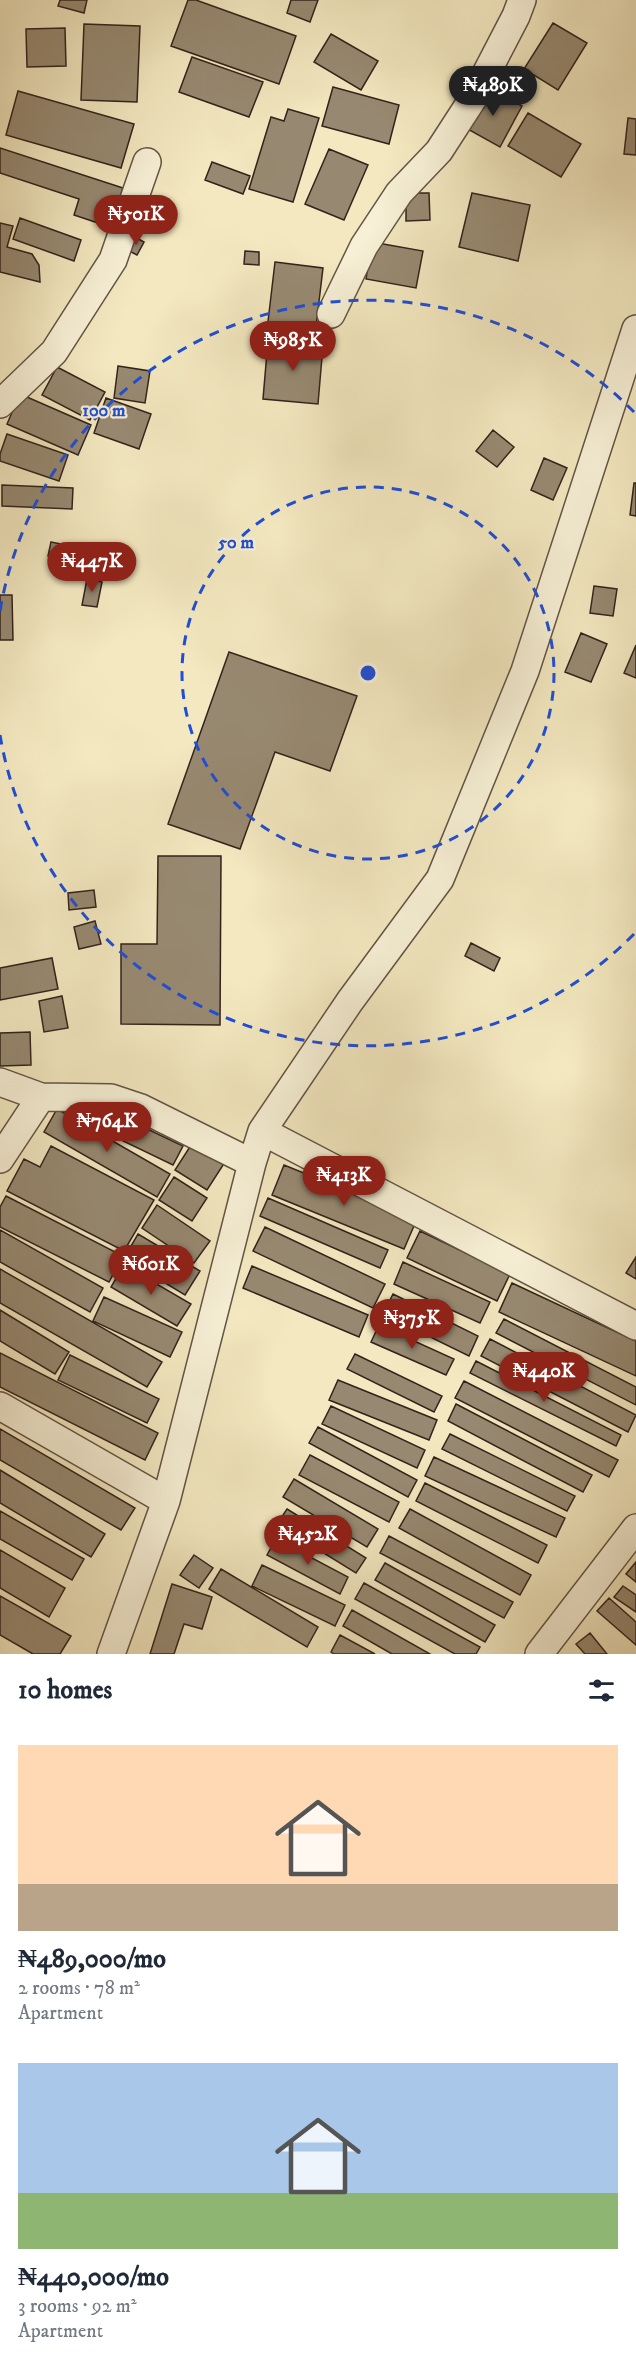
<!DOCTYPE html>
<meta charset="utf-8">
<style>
:root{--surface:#fff;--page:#f2f2f3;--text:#1f2937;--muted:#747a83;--accent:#8f2418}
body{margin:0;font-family:"IM FELL DW Pica",serif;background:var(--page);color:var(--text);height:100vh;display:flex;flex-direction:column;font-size:22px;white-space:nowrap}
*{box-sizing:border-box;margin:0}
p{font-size:20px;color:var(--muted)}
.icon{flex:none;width:33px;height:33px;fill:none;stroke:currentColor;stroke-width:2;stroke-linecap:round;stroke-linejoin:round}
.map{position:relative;height:1654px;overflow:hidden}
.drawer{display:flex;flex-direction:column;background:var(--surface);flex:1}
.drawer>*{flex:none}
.price{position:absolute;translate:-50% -51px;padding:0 14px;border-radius:21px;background:var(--accent);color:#fff;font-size:20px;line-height:39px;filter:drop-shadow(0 2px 3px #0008)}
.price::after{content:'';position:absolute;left:50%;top:36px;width:18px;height:14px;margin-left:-9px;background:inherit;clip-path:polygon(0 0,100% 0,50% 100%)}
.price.selected{background:#222;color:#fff}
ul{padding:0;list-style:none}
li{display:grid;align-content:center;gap:12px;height:318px;padding:0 18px}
li span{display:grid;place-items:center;height:186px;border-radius:0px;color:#555}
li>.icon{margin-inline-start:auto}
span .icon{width:108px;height:108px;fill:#fffc;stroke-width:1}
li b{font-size:26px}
h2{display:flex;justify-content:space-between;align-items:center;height:72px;padding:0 18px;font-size:26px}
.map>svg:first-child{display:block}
</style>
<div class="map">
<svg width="636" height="1654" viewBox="0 0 636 1654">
<rect width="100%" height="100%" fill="#f3e8c0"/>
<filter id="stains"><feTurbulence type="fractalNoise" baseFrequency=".00333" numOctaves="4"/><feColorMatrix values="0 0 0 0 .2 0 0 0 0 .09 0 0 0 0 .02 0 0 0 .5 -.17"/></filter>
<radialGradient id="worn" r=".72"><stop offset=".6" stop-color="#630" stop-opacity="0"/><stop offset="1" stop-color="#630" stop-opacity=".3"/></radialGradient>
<path fill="#978971" stroke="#33221b" stroke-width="1.5" d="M60,0H87L84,13L58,6Z
M188,0H196L296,36L279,84L171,46Z
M291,0H318L310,22L287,13Z
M553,23L587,43L558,90L524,69Z
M84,24L140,26L137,102L81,100Z
M65,28L66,66L27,67L26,29Z
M331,34L378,61L361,90L314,62Z
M192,57L263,82L249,117L179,92Z
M333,87L399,105L389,144L322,126Z
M487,87L522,106L500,147L464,127Z
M18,91L134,124L121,168L6,135Z
M288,109L319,118L293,202L249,189L271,117L284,121Z
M528,113L581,144L561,177L508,146Z
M628,118L636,119V155L624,154Z
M0,148L123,188L110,227L74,215L79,199L0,173Z
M329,149L368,165L344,220L305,204Z
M212,162L250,176L243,194L205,180Z
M406,193H429L430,220L406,221Z
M472,193L530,205L518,261L459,247Z
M20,218L81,240L74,261L13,239Z
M0,223L13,226L7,247L32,254L39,265L40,282L0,272Z
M135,237L144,242L137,255L129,251Z
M372,242L423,251L416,288L366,279Z
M245,251L259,252V265L244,264Z
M275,262L323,268L315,335L267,330Z
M268,340L323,345L318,404L263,399Z
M118,366L150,371L145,403L114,398Z
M57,367L105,392L90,420L42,395Z
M20,394L91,425L78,455L7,424Z
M106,398L151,414L139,449L94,433Z
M493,430L514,447L497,467L476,451Z
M7,434L68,455L59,481L0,461V454Z
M544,458L567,468L553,500L531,490Z
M634,483H636V516L630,515Z
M2,485L73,488L72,509L2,506Z
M51,542L66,545L63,560L48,556Z
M87,579L102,582L97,607L82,605Z
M594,586L617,589L613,616L590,613Z
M0,595H12L13,640H0Z
M581,633L607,644L591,682L565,672Z
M636,645V678L624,673Z
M229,652L357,696L330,771L275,752L240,849L168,824Z
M158,856H221L220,1025L121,1024V944H157Z
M94,890L96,907L69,910L68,893Z
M95,921L101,944L79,949L74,927Z
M471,943L500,958L494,971L465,956Z
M52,958L58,989L0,1000V968Z
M62,996L68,1028L44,1032L39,1001Z
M30,1032L31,1065L0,1066V1033Z
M101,1107L183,1146L173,1165L92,1126Z
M57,1109L170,1174L157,1197L44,1132Z
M193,1142L225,1162L207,1190L175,1170Z
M51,1146L154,1200L124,1251L7,1191L24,1159L40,1167Z
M284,1165L417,1219L404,1249L272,1195Z
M174,1177L207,1198L192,1221L159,1200Z
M6,1196L123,1256L109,1282L0,1227V1207Z
M268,1198L388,1250L380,1268L260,1216Z
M157,1205L210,1241L194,1263L142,1228Z
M265,1227L385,1284L373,1308L253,1251Z
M0,1230L103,1288L90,1312L0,1262Z
M420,1231L510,1274L497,1301L407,1258Z
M138,1234L200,1271L185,1295L124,1258Z
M636,1257V1279L626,1273Z
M403,1262L490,1302L480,1323L394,1284Z
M124,1265L191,1304L177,1326L111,1287Z
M252,1266L368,1315L359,1337L243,1288Z
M0,1269L162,1362L147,1387L0,1303Z
M512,1283L636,1341V1376L499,1312Z
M393,1294L478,1336L469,1356L383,1314Z
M104,1297L182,1332L170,1357L93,1321Z
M0,1310L69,1352L55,1374L0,1341Z
M504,1319L636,1387V1405L496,1333Z
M379,1325L454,1359L446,1375L371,1342Z
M490,1339L636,1415L628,1432L481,1356Z
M0,1353L158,1433L145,1460L0,1387Z
M355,1354L442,1396L434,1412L347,1369Z
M70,1355L159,1399L147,1423L58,1380Z
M476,1361L621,1435L616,1446L470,1373Z
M338,1380L437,1420L429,1440L329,1400Z
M464,1381L618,1460L609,1477L455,1398Z
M456,1404L592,1475L583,1492L448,1421Z
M331,1406L425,1450L417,1468L322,1424Z
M318,1427L417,1480L408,1497L309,1443Z
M0,1429L135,1508L121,1530L0,1460Z
M450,1434L575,1496L567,1511L442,1449Z
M310,1455L399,1502L389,1522L299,1475Z
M434,1457L565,1518L556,1537L425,1476Z
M0,1470L105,1534L91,1557L0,1503Z
M294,1479L378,1529L367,1547L283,1497Z
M425,1483L547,1545L538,1563L416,1501Z
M287,1509L366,1558L356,1573L277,1524Z
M410,1509L531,1575L520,1595L399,1528Z
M0,1511L84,1559L72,1580L0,1539Z
M389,1536L513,1602L504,1618L380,1553Z
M276,1539L348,1577L340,1594L267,1555Z
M0,1550L65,1588L49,1617L0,1588Z
M194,1555L213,1568L199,1588L180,1575Z
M636,1562V1582L626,1574Z
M385,1563L495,1625L485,1642L375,1580Z
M262,1565L345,1605L335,1626L252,1586Z
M221,1569L318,1627L307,1647L209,1589Z
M364,1583L480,1647L476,1654H455L355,1599Z
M172,1584L212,1597L202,1629L184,1624L174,1654H150Z
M623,1586L636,1595V1612L614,1597Z
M0,1596L71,1636L60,1654H33L0,1635Z
M609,1598L636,1622V1645L597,1611Z
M352,1610L430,1654H392L343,1626Z
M590,1633L607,1654H585L576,1644Z
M340,1635L375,1654H334L331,1652Z"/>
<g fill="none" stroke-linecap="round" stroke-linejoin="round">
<g stroke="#635444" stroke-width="30">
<path id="minor" d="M331,314L364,246L399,193L439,151L474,97L516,16L522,0
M0,404L54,352L113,260L147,162
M0,1082L41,1097
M262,1131L636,1326
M0,1159L41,1097L111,1098L141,1108L252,1163
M0,1406L166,1501
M111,1654L166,1501L252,1163L262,1131L350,1001L440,879L525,671L636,329
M539,1654L636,1528"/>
</g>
<use href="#minor" stroke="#f7f0d6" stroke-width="27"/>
</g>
<g fill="none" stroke="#1d4ed8" stroke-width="3" stroke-dasharray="10 8">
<circle cx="368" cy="673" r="186"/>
<path d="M634 934A373 373 0 0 1 0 735M0 611A373 373 0 0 1 634 412"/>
</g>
<circle cx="368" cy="673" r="9" fill="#1d4ed8" stroke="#f7f0d6" stroke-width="3"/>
<g font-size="18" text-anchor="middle" font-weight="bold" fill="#1d4ed8" stroke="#f7f0d6" stroke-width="4.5" stroke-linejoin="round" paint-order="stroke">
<text x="104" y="416">100 m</text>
<text x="236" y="548">50 m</text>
</g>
<rect width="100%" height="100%" filter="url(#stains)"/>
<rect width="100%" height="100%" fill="url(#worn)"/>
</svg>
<b class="price selected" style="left:493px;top:117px">₦489K</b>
<b class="price" style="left:136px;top:246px">₦501K</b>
<b class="price" style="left:293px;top:372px">₦985K</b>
<b class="price" style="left:92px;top:593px">₦447K</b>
<b class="price" style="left:107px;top:1153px">₦764K</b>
<b class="price" style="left:344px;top:1207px">₦413K</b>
<b class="price" style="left:151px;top:1296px">₦601K</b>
<b class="price" style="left:412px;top:1350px">₦375K</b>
<b class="price" style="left:544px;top:1403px">₦440K</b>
<b class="price" style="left:308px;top:1566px">₦452K</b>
</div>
<section class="drawer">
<h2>10 homes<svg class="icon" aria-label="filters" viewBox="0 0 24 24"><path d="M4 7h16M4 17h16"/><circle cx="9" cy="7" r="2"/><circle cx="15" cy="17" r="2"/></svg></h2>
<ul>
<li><span style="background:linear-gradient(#ffd9b3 75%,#b9a48a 0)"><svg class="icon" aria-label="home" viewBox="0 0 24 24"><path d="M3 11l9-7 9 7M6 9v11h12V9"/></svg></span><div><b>₦489,000/mo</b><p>2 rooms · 78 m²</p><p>Apartment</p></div></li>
<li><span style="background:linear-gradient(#a9c7e8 70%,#8fb573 0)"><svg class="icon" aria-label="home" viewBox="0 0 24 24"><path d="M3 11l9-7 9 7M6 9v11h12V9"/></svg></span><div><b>₦440,000/mo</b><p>3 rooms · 92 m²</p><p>Apartment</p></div></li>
</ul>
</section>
